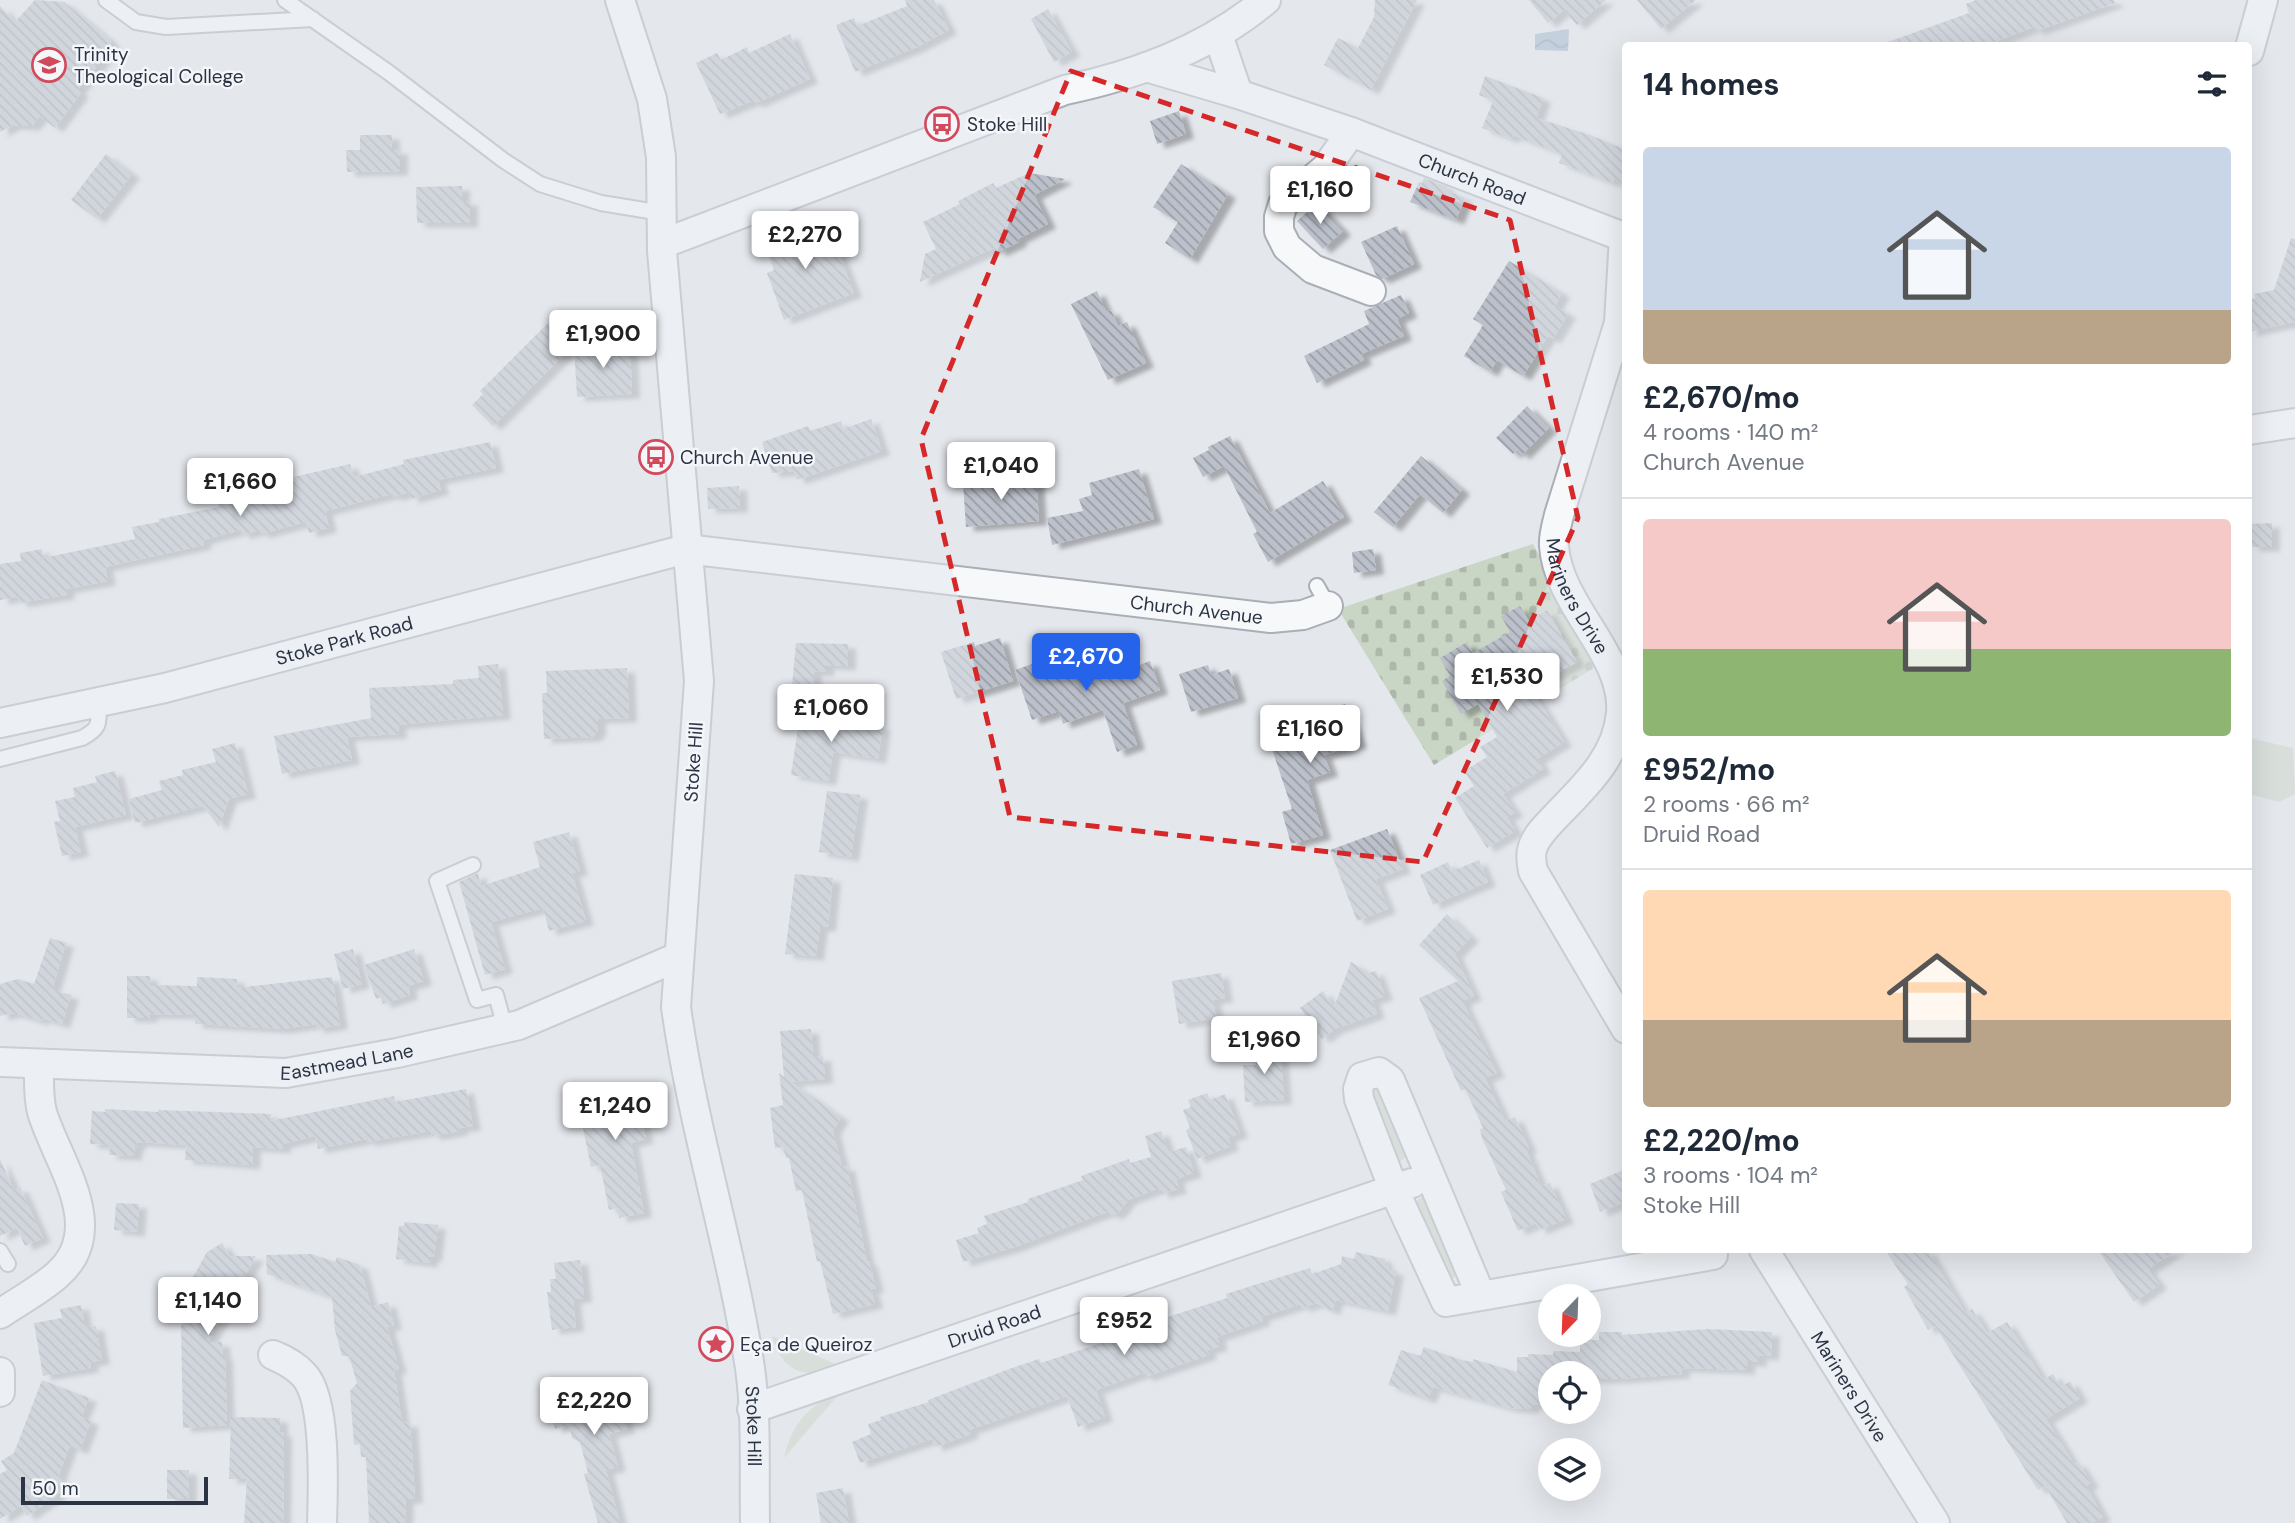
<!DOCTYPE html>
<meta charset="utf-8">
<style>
:root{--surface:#fff;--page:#f6f6f7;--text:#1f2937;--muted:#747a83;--line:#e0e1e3;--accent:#2563eb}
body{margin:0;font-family:"DM Sans",sans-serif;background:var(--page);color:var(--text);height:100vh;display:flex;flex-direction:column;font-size:26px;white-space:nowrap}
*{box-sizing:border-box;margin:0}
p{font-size:23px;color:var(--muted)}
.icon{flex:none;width:38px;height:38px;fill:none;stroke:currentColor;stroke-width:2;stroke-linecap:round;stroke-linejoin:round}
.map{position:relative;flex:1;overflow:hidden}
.side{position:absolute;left:1622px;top:42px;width:630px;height:1211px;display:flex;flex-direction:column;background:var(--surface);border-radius:7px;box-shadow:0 7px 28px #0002}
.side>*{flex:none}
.needle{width:46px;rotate:203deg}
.tools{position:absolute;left:1538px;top:1284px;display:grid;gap:14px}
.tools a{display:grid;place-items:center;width:63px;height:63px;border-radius:50%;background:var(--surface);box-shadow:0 7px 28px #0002;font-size:35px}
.scale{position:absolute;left:21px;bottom:18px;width:187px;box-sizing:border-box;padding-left:7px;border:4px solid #2b3445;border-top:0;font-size:19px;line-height:24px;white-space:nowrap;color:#2b3445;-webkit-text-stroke:5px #f4f6f9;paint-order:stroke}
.price{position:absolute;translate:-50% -60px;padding:0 16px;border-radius:7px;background:#fff;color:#222;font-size:23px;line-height:46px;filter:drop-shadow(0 2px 4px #0008)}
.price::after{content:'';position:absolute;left:50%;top:42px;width:21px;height:16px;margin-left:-10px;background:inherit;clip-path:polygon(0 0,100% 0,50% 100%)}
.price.selected{background:var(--accent);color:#fff}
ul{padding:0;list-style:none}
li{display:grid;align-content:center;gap:14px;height:371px;padding:0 21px}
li+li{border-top:2px solid var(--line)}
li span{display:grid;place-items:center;height:217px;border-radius:7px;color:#555}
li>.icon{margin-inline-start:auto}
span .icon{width:126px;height:126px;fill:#fffc;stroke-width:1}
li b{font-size:30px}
h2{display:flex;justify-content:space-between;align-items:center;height:84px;padding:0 21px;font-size:30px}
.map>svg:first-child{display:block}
</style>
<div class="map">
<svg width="2295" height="1523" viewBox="0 0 2295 1523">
<defs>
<pattern id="cemetery-stones" width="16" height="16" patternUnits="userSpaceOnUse" patternTransform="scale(1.75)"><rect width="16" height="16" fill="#c9d6c5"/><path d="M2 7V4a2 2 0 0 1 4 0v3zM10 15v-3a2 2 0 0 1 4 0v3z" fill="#adb8ab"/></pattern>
<pattern id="water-waves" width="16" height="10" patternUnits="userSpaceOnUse" patternTransform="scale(1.75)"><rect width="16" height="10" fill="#9fb4cc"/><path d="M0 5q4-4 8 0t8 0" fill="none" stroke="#8293a7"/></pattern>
<pattern id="building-back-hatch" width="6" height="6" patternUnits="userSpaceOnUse" patternTransform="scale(1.75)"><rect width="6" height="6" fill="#bbc0ca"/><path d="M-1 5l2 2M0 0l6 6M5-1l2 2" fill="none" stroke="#989da6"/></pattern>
<filter id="shadow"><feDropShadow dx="8" dy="4.5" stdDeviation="2" flood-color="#0004"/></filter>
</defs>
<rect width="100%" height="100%" fill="#e4e7ec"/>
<path fill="#c9d6c5" d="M2249,738L2293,748L2295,794L2279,802L2249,794Z
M1377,1078L1410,1155L1399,1162L1393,1158L1366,1093Z
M1426,1196L1462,1272L1452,1279L1445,1276L1415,1203L1420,1198Z
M772,1336L842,1367C806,1380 783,1374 772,1336Z
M839,1394L784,1458C791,1426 808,1404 839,1394Z"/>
<path fill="url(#cemetery-stones)" d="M1533,544L1599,665L1434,765L1338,609Z"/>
<path fill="url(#water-waves)" d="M1569,29L1568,51L1535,50V34Z"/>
<path fill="url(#building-back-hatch)" filter="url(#shadow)" d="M35,0L64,2L110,40L112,48L77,90L81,93L55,128L40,116L32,126L13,125L0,132V6L15,22Z
M905,0H934L949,30L917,47L855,72L836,25L854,18L857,26L907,6Z
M1375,0H1417L1371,90L1324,65L1338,38L1358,48L1374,17Z
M1529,0H1606L1577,25L1564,10L1548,23Z
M1637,0H1696L1661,29Z
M1976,0H2114L2115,3L2036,31L2034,27L1984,46H1885V43L1969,13L1966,4Z
M1048,9L1072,52L1054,62L1031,19Z
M790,34L810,79L756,103L752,101L720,114L696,63L717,53L721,60L747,47L749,53Z
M1485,76L1543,98L1536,118L1590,135L1626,150V184L1614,179L1613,183L1559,163L1562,154L1513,135L1511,139L1482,128L1493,101L1479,95Z
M1179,111L1186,134L1157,144L1150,121Z
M360,135H392V150H400V171L347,172L346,150H360Z
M106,154L132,174L97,219L71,200Z
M1181,164L1228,194L1190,259L1165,243L1178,222L1153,207Z
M1029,173L1065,179L1034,195L1048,224L1018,239L1019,242L998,252L996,247L920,282L925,254L936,249L923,222L960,204L958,201L993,183L996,188Z
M1424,178L1447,187L1445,190L1465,198L1456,220L1410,202L1419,182L1422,183Z
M462,186V201H470V223H417L416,187Z
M1317,203L1343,231L1323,249L1297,221Z
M780,224L787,242L829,227L854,293L784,320L767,273L774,270L760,232Z
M1397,226L1414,264L1382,279L1376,275L1361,242Z
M2291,238L2295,239V322L2249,332V300L2255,298L2254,294L2274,290Z
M1509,261L1562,293L1555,306L1568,314L1553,339L1548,336L1523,376L1497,360L1490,372L1464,356L1483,325L1473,319Z
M1097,291L1106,312L1111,310L1118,326L1127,322L1146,363L1108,380L1071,304Z
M1401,295L1409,313L1397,319L1404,336L1361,354L1364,360L1317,383L1304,356L1369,324L1364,311Z
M548,323L572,347L493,426L472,405L483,394L480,391Z
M630,343L632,394L577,397L574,346Z
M1527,406L1549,428L1522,455L1517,450L1513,454L1496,438Z
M871,419L882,451L797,480L794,471L772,473L762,442L808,426L810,431L841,421L843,429Z
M1230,436L1270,513L1323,481L1344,517L1268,562L1253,534L1257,532L1224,466L1203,477L1193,458L1209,450L1208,447Z
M490,442L496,468L438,480L441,490L411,499L409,492L393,497V494L325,511L329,528L309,533L306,522L261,534L260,530L242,535L241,530L203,540L204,545L105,567L108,581L66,589L67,595L19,603L18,597L0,600V564L21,561L20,553L42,549L43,558L135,539L132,527L159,522V519L219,507L209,471L231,466L237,490L350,464L354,477L404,464L403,460Z
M1421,456L1462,490L1443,513L1420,494L1393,527L1374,512Z
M1139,469L1154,519L1052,545L1047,518L1083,511L1079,499L1092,495L1089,483Z
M1036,477L1039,521L966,527L963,483Z
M739,486L740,508L708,509L707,488Z
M2272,523V547H2251V524Z
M1373,549L1376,570L1354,573L1352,552Z
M1520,606L1529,621L1547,610L1577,662L1531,688L1564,742L1537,759L1543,769L1503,794L1515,812L1507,817L1515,831L1487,848L1455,798L1474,786L1464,771L1487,757L1480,747L1497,737L1478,704L1461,714L1442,681L1450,676L1440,658L1467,642L1473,653L1510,632L1501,616Z
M1000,638L1013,681L956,699L941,652L974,642L975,646Z
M796,643L848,644V666L826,665V672L814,671V687L792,686Z
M1066,652L1075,678L1117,662L1121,672L1150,661L1160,690L1123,703L1137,745L1117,752L1103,710L1063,724L1059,711L1032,720L1015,670Z
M498,664L503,715L398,725L399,734L347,737L352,760L282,774L274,736L371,718L369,688L453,684V680L479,678L478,666Z
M1208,665L1211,675L1229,669L1238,698L1191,712L1179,674Z
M627,668L629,718L598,719V731L593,737L544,739L542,693H547L546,671Z
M1345,704L1359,744L1324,755L1330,772L1307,780L1323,835L1291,844L1282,812L1292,809L1271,746L1294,739L1288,722Z
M800,714L883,726L878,759L833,752L828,781L791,775Z
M235,743L248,794L229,799L219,827L203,806L135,823L129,799L162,790L159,781L183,775L182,770L216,762L212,749Z
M115,771L126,815L75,827L81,852L62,856L54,822L60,821L55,801L75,797L73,788L97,782L95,776Z
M827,791L860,795L851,857L819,852Z
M1387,829L1403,869L1376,879L1388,909L1357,921L1330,850Z
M569,832L580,871L572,873L586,921L549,931L543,908L491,922L505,969L485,975L459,882L478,873L481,886L540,867L533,842Z
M1479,860L1488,882L1433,905L1420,875L1448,862L1452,871Z
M795,874L833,878L828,927H820L816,956L785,954Z
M1447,914L1471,937L1455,954L1474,996L1464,1000V1005L1497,1073L1485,1078L1505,1121L1515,1117L1529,1148L1526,1150L1541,1186L1550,1183L1566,1219L1539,1230L1536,1223L1518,1231L1501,1192L1506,1190L1482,1138L1480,1129L1483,1128L1465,1089L1461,1091L1419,998L1458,981L1419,945Z
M50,938L66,943L52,990L71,995L62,1024L42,1018L41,1021L14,1013L0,1016V984L18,979L34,984Z
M353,949L362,984L343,989L334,954Z
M414,949L424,981L408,986L410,995L383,1004L381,997L376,999L364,965Z
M1351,962L1369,973L1376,971L1385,996L1372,1000L1377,1014L1335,1029L1322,1039L1300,1008L1323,991L1334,1007Z
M1221,973L1225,998L1213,1000L1216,1018L1179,1024L1172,981Z
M127,976H150V985L197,986V977L237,979L236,988L332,977L340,1025L316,1029V1024L283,1029L195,1024V1015L150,1014V1018H127Z
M811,1029L813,1058L823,1056L825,1079L791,1082L841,1117L833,1131L842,1167L847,1166L867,1262L869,1261L876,1288L871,1289L875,1304L833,1314L820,1261L817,1262L802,1190L796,1191L789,1158H786L783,1147L775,1148L770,1108L783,1105L779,1073L784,1077L780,1031Z
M1280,1046L1284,1100L1245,1102L1243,1065H1256L1255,1048Z
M635,1082L637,1089L642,1088L647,1112L640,1114L646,1139L631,1143L644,1213L619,1218L618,1208L609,1210L600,1165L591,1167L576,1094Z
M466,1089L473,1126L459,1128L460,1131L432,1136L431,1131L367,1142V1139L318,1149L315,1136L283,1144L282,1149L253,1147L252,1165L185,1160L186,1145L138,1142L137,1147L135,1146L134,1156L109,1155L110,1145L90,1144L92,1111L105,1112V1109L158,1112V1110L271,1114L270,1121L394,1096L395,1102Z
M1207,1093L1210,1100L1225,1094L1240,1133L1228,1138L1231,1146L1197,1159L1186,1130L1190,1128L1183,1110L1191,1107L1188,1100Z
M1161,1131L1168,1152L1186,1147L1194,1173L1176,1179L1179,1189L1161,1194L1159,1188L1128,1200L1119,1212L1113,1215L1108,1212L1096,1216L1015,1247L963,1262L956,1240L979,1233L977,1228L987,1224L984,1216L1028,1202V1199L1083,1180L1081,1176L1129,1159L1130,1163L1151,1157L1145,1136Z
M0,1159L14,1190L20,1187L43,1238L25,1246L17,1228L0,1236Z
M1626,1169V1201L1600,1212L1590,1184Z
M116,1203L139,1204L137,1232L114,1230Z
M405,1222L438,1225L434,1257H430V1263L396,1259L399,1226H404Z
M222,1243L230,1256H256L208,1342H222L223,1356H225L227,1425L183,1428L181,1326L193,1306L182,1299L183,1296L179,1294L188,1277L192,1279L207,1252Z
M1885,1250H1928L1965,1313L1972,1309L1987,1333L2007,1322L2043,1380L2053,1374L2061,1387L2070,1381L2080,1398L2046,1419L2074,1464L2078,1462L2091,1483L2086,1486L2103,1517L2092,1523H2067L2045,1486L2038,1490L1935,1326L1928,1330L1904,1287L1908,1284Z
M2098,1250H2177L2148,1269L2159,1285L2134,1302Z
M1356,1252L1385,1259L1384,1265L1389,1266L1388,1270L1396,1271L1388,1311L1336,1300L1332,1311L1316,1303L1302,1308L1301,1304L1261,1317L1263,1321L1217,1337L1220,1346L1207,1350L1209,1355L1145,1377L1143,1373L1096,1390L1105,1417L1078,1427L1067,1396L969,1430L971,1434L935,1447L932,1439L860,1463L852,1442L871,1434L868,1424L881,1420L880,1417L929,1402L928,1400L1009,1369L1039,1359L1041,1363L1110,1340L1108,1336L1227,1298L1226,1294L1251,1286L1310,1268L1312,1274L1341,1264L1342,1256L1354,1259Z
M311,1254L335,1262L337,1257L360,1265L371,1307L388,1302L394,1325L387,1327L399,1369L394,1370L402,1423L410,1422L415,1499H406L405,1523H369L366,1457H361L360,1444L354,1445L350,1391L357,1383L349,1356H342L335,1330L332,1297L267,1274L266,1255Z
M580,1260L584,1298L573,1299L576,1327L552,1330L547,1292H551L550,1279H556L554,1263Z
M81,1305L85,1327L96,1326L102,1360L90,1362L91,1368L43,1376L34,1323L62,1318L60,1309Z
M1708,1329L1772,1332L1771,1356L1759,1355V1362H1747V1370L1682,1368V1374L1621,1379H1589V1374H1550V1405H1531V1409L1510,1408L1433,1387L1428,1399L1388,1385L1401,1350L1420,1356L1424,1347L1461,1360L1473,1362V1359L1517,1372V1357H1528V1354L1553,1355V1351L1580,1352V1340H1599V1332H1622V1335Z
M609,1377L610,1381L615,1380L627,1429L609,1434L618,1467L606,1470L620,1523H598L584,1474L588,1473L580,1442L572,1438L569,1425L555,1429L549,1405L570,1399L566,1388Z
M42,1380L89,1398L81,1417L91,1421L80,1450L70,1445L58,1477L66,1484L55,1497L27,1516L21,1506L0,1519V1474L7,1470L1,1461L14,1453Z
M231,1417L280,1418V1432H284L283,1523H244L247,1479H229Z
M167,1470H189V1499H167Z
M843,1488L849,1523H821L816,1493Z"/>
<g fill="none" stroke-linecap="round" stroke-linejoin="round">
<g stroke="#a9aeb7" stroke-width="18">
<path id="service" d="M106,0L136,22L166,27L313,19
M285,0L388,72L503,160L540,184L601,203L662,213
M1317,586L1328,606
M0,759L82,738C101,728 99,723 98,703
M473,865L437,881L477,1000L496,995L505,1028
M0,1251L8,1264"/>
</g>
<g stroke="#a9aeb7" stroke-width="32">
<g id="minor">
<path id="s1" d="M620,0L652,99L661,157L662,251L699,681L676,1007C693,1129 731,1246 750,1368C757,1419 754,1472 755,1523"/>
<path d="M1218,35L1238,94"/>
<path d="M2249,51L2263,0"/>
<path id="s2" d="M1146,67L1238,94L1351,132L1626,238"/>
<path d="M1351,132L1326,168L1283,204L1279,217V231L1287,247L1313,269L1371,291"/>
<path id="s3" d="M1624,237L1619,323L1559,515C1557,524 1553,536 1554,546C1558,606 1626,655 1621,713C1617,757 1585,786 1557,815C1548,825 1535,836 1532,850C1530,856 1532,865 1533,871L1626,1029"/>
<path d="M662,244L1065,90C1137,75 1210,47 1266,0"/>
<path d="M2249,430L2295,423"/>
<path id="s4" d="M0,723L165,688L686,549L1271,618L1303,615L1328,606"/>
<path id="s5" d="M0,1062L286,1073L397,1053L519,1025L678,957"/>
<path id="s6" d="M1764,1250L1935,1523"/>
<path d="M1481,1296L1390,1080L1379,1072L1362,1077L1358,1089L1359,1099L1394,1190L1446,1302L1481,1296L1713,1255"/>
<path d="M0,1314C19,1301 40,1290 57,1275C110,1229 57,1162 42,1112C38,1096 39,1080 39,1064"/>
<path d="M273,1355C285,1360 295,1365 304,1375C327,1400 323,1489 322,1523"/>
<path d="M0,1372V1392"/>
<path id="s7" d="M752,1409L1412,1183"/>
</g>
</g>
<use href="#service" stroke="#f7f8fa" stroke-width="14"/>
<use href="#minor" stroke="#f7f8fa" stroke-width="28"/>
</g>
<path d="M0 0H2295V1523H0ZM1071,71L1510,220L1578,518L1423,862L1010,817L921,439Z" fill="#e4e7ec" fill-opacity=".55" fill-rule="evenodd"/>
<path fill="none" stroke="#d62828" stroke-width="5" stroke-dasharray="14 9" stroke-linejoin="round" d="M1071,71L1510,220L1578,518L1423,862L1010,817L921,439Z"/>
<defs>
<g id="university-ring" transform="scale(1.75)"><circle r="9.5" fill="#f4f6f9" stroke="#d1495b" stroke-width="1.5"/><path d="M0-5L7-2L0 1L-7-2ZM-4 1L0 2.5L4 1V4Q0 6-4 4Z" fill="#d1495b"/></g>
<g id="bus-ring" transform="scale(1.75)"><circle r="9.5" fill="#f4f6f9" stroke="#d1495b" stroke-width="1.5"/><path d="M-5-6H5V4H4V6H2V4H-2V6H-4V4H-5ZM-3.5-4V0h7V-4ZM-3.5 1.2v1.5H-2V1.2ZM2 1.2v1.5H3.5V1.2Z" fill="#d1495b"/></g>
<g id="sight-ring" transform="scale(1.75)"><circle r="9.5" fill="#f4f6f9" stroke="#d1495b" stroke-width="1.5"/><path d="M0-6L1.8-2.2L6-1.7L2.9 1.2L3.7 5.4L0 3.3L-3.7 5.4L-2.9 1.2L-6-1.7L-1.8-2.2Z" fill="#d1495b"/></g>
</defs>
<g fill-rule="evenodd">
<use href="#university-ring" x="49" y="65"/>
<use href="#bus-ring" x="942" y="124"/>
<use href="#bus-ring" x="656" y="457"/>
<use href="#sight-ring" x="716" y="1344"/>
</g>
<g text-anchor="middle" stroke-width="5" stroke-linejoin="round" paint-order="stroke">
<g font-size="19" fill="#2b3445" stroke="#f4f6f9" text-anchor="start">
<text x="74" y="61">Trinity<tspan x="74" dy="22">Theological College</tspan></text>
<text x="967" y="131">Stoke Hill</text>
<text x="680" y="464">Church Avenue</text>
<text x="740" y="1351">Eça de Queiroz</text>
</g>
<g font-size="19" fill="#2b3445" stroke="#f4f6f9">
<text dy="7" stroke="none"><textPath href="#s2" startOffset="345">Church Road</textPath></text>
<text dy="7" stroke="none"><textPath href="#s3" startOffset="374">Mariners Drive</textPath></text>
<text dy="7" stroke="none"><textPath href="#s4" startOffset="1222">Church Avenue</textPath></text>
<text dy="7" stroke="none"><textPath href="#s4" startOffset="354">Stoke Park Road</textPath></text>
<text transform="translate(693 762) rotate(-86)" y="7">Stoke Hill</text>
<text dy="7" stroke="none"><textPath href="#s5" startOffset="348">Eastmead Lane</textPath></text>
<text dy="7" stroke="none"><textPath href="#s7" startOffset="256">Druid Road</textPath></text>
<text dy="7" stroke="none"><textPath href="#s6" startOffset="161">Mariners Drive</textPath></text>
<text dy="7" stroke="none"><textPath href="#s1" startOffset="1442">Stoke Hill</textPath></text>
</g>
</g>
</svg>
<div class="tools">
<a><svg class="needle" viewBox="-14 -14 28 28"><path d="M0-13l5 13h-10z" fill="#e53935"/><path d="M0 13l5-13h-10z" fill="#747a83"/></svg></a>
<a><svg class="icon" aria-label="locate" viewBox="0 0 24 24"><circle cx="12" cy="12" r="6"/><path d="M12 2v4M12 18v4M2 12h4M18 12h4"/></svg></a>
<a><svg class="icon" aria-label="layers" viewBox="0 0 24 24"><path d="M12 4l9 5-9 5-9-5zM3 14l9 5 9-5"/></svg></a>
</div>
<div class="scale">50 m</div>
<b class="price" style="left:1320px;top:226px">£1,160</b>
<b class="price" style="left:805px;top:271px">£2,270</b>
<b class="price" style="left:603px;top:370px">£1,900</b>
<b class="price" style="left:1001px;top:502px">£1,040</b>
<b class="price" style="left:240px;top:518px">£1,660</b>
<b class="price selected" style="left:1086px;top:693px">£2,670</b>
<b class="price" style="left:1507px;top:713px">£1,530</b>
<b class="price" style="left:831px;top:744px">£1,060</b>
<b class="price" style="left:1310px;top:765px">£1,160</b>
<b class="price" style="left:1264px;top:1076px">£1,960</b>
<b class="price" style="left:615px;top:1142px">£1,240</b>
<b class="price" style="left:208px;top:1337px">£1,140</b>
<b class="price" style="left:1124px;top:1357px">£952</b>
<b class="price" style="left:594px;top:1437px">£2,220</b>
<section class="side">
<h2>14 homes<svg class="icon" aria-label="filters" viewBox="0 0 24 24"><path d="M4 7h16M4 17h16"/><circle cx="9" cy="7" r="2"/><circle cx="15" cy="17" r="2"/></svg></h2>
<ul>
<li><span style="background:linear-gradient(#c9d6e8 75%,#b9a48a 0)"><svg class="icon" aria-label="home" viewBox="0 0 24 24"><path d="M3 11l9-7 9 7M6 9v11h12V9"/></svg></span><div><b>£2,670/mo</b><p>4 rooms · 140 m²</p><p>Church Avenue</p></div></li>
<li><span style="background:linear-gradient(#f6c9c9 60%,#8fb573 0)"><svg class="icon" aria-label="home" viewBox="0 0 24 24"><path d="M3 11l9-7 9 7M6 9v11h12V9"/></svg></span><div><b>£952/mo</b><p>2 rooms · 66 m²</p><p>Druid Road</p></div></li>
<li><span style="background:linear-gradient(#ffd9b3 60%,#b9a48a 0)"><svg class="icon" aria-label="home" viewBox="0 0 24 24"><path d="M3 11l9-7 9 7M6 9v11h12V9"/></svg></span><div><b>£2,220/mo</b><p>3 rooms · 104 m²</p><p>Stoke Hill</p></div></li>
</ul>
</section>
</div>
